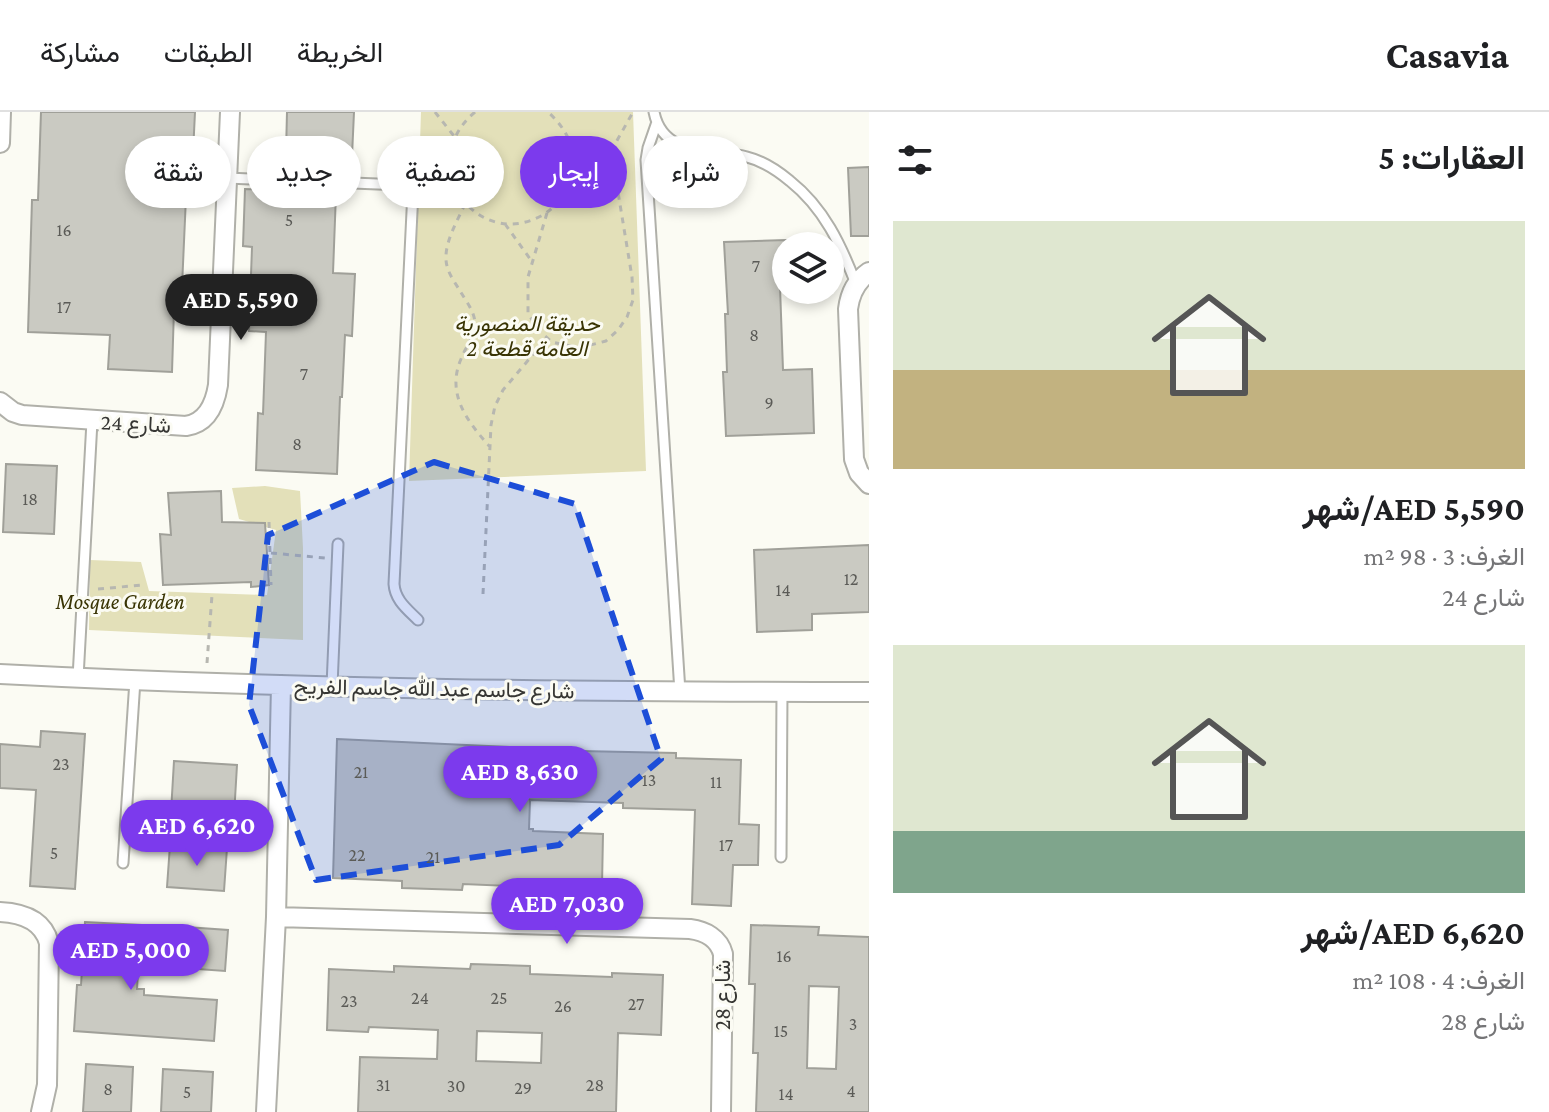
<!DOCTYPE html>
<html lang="ar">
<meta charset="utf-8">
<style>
:root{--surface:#fff;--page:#f2f2f2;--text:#202124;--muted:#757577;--line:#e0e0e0;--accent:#7c3aed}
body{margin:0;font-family:"Crimson Pro",Vazirmatn,serif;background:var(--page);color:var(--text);direction:rtl;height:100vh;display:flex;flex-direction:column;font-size:30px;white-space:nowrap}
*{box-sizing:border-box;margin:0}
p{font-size:26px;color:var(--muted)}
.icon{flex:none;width:44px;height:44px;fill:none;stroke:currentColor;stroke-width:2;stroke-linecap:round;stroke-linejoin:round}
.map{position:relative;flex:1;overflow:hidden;direction:ltr}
.sheet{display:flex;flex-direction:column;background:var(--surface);width:680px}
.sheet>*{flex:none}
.top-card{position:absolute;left:24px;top:24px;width:724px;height:72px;direction:rtl;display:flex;gap:16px}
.buttons{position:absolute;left:772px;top:120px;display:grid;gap:16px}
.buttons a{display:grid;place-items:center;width:72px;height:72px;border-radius:50%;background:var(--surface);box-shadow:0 4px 12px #0003;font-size:40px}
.price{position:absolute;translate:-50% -68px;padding:0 18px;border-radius:28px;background:var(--accent);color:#fff;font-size:26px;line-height:52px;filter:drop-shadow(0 2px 4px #0008)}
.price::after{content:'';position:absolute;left:50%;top:48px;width:24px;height:18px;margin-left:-12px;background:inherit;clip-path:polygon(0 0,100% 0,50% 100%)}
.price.selected{background:#222;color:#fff}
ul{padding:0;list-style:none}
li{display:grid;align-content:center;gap:16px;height:424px;padding:0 24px}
li span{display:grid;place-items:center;height:248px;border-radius:0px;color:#555}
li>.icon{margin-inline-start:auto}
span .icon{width:144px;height:144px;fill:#fffc;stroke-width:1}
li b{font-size:34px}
h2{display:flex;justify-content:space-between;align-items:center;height:96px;padding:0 24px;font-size:34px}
.tag{padding:0 28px;border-radius:36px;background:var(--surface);box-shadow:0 4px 12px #0003;font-size:28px;line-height:72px}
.tag.selected{background:var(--accent);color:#fff}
header{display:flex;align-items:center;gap:48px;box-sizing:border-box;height:112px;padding:0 40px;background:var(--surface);border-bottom:2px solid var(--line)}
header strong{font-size:38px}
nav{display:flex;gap:44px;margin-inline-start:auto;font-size:28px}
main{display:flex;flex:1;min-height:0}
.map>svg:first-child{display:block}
</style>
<header>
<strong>Casavia</strong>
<nav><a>الخريطة</a><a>الطبقات</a><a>مشاركة</a></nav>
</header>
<main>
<section class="sheet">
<h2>العقارات: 5<svg class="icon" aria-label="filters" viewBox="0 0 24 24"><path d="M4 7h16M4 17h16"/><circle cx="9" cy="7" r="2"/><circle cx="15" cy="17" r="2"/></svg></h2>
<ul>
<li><span style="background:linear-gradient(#dfe7d0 60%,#c2b280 0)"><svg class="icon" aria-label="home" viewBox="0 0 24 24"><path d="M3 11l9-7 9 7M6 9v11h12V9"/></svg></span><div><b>AED 5,590/شهر</b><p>الغرف: 3 · 98 m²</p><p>شارع 24</p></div></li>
<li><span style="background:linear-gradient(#dfe7d0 75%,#7fa58c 0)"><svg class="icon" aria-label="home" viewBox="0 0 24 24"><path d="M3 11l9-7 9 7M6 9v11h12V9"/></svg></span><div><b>AED 6,620/شهر</b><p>الغرف: 4 · 108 m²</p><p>شارع 28</p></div></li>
</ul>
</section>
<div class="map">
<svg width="869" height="1000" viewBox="0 0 869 1000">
<rect width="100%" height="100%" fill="#fbfbf3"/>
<path fill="#e3e0b9" d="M421,0H633L646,359L409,369Z
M265,374L300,379L303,436V528L89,518L90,448L141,450L149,479L267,483L276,418L239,407L232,376Z"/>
<path fill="#cacac2" stroke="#a0a099" stroke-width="2" fill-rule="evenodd" d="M41,0H195L193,41L188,40L181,197H174L172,260L108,257L110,223L28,220L32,88H38Z
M287,0H354L352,44L286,41Z
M869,55V124H851L848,56Z
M245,77L336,81L333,161L355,162L352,224L345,223L342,285H340L337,362L256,358L258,301L263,302L266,220L249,219L252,135L243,134Z
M786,128V175H780L783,258L812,257L814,321L726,324L723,260H727L725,202H728L724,130Z
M6,352L57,354L54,422L3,420Z
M221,379L222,410L265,411L269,473L251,475V470L163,473L160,422L171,423L168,381Z
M869,433V500L812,502V518L757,520L754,438Z
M41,619L85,622L75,777L30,774L36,678L0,676V632L40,635Z
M337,627L532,636V638L676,641V646L741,648L739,712L759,713L758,753H733L731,794L692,792L695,698L623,696V691L530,688L529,717H533V719L603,722L602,774L531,771V775L463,772L462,778L402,776V769L333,766Z
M174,649L237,653L234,704L171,700Z
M170,733L227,736L224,779L167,775Z
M85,810L141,813L137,877H144V883L217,888L214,929L74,919L77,873H81Z
M751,813L819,815L818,823L869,825V1000H756L758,941H753L755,872H749ZM809,874L839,875L836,957L807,956Z
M172,814L228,818L225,859L170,855Z
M471,852L530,854V862L612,865V861L663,863L661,923L618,921L616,1000H358L360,945L437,947L438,918L369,915L368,920L327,918L329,857L394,860V854L470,857ZM477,919L542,921L541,951L476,949Z
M86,952L133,955L131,1000H83Z
M163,957L213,960L211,1000H161Z"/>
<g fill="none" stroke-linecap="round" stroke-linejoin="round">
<g stroke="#b0b0a9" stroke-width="13">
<path id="service" d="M654,0C663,46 713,36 747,45C763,49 778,59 790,69C824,96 841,133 856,172
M657,10L648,36L646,48L680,580
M227,66L402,73H407L413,79L394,472C395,488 407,497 418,508
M78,566L92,309
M332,574L338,432
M781,745L782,580
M123,751L135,568"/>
</g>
<g stroke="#b0b0a9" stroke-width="22">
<path id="minor" d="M0,31L1,0
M869,160C856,169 850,181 848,197L854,347L859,361L869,372
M0,290L13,300L22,303L186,314C207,311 215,292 218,273L230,0
M0,562C289,577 579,580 869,580
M0,800C22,801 43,808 49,831L47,973L41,1000
M276,805L690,817C705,819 719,826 723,842L721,1000
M266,1000L276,805L281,573"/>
</g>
<path stroke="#b7b7b0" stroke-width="3" stroke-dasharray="6 6" stroke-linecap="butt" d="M435,0L454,24
M475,0C414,51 475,139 541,104C556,96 566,82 571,66C579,40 567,17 548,0
M573,44H614
M465,92C457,110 440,137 448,157C450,164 456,172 460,179C466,189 475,200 475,212C475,224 465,236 461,247C446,282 467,309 490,335
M547,101L528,165V201L538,218L552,230L579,236L606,229L618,218L627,205L633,188L632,165L614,56V34L633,0
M505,112L533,151
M269,410L271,473
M271,441L325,446
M98,477L143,473
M483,482L491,313L495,294L503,278L547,226
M207,551L212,483"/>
<use href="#service" stroke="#fff" stroke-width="9"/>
<use href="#minor" stroke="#fff" stroke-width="18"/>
</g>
<path fill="#1d4ed8" fill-opacity="0.2" stroke="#1d4ed8" stroke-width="6" stroke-dasharray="16 10" stroke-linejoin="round" d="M434,350L575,392L661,647L559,733L316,768L249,593L268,423Z"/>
<g text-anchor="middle" stroke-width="6" stroke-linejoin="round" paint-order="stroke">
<g font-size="18" fill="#5b5b57">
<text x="289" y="114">5</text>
<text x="64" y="124">16</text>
<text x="756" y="160">7</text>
<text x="64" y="201">17</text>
<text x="754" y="229">8</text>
<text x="304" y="268">7</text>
<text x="769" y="297">9</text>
<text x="297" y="338">8</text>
<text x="30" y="393">18</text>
<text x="851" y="473">12</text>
<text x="783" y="484">14</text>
<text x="61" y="658">23</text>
<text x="361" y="666">21</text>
<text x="649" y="674">13</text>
<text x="716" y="676">11</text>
<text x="726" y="739">17</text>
<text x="54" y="747">5</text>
<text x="357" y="749">22</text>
<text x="433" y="751">21</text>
<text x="784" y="850">16</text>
<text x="420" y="892">24</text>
<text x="499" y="892">25</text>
<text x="349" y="895">23</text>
<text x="636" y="898">27</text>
<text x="563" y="900">26</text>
<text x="853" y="918">3</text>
<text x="781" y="925">15</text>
<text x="383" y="979">31</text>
<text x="595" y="979">28</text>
<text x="456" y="980">30</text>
<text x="523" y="982">29</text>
<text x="108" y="983">8</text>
<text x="851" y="985">4</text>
<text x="187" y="986">5</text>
<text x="786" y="988">14</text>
</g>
<g font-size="22" font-style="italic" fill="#393404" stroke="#fbfbf3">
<text x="527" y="219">حديقة المنصورية<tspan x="527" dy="25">العامة قطعة 2</tspan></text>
<text x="120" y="497">Mosque Garden</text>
</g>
<g font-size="22" fill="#363633" stroke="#fbfbf3">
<text transform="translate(136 311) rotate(3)" y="8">شارع 24</text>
<text transform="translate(434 576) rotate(1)" y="8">شارع جاسم عبد الله جاسم الفريح</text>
<text transform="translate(722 883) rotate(-90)" y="8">شارع 28</text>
</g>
</g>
</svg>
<div class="buttons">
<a><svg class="icon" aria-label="layers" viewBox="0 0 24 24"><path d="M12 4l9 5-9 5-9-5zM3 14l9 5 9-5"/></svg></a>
</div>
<b class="price selected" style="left:241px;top:230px">AED 5,590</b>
<b class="price" style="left:520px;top:702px">AED 8,630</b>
<b class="price" style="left:197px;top:756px">AED 6,620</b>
<b class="price" style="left:567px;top:834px">AED 7,030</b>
<b class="price" style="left:131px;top:880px">AED 5,000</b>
<div class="top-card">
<a class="tag">شراء</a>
<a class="tag selected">إيجار</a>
<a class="tag">تصفية</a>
<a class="tag">جديد</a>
<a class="tag">شقة</a>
</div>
</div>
</main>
